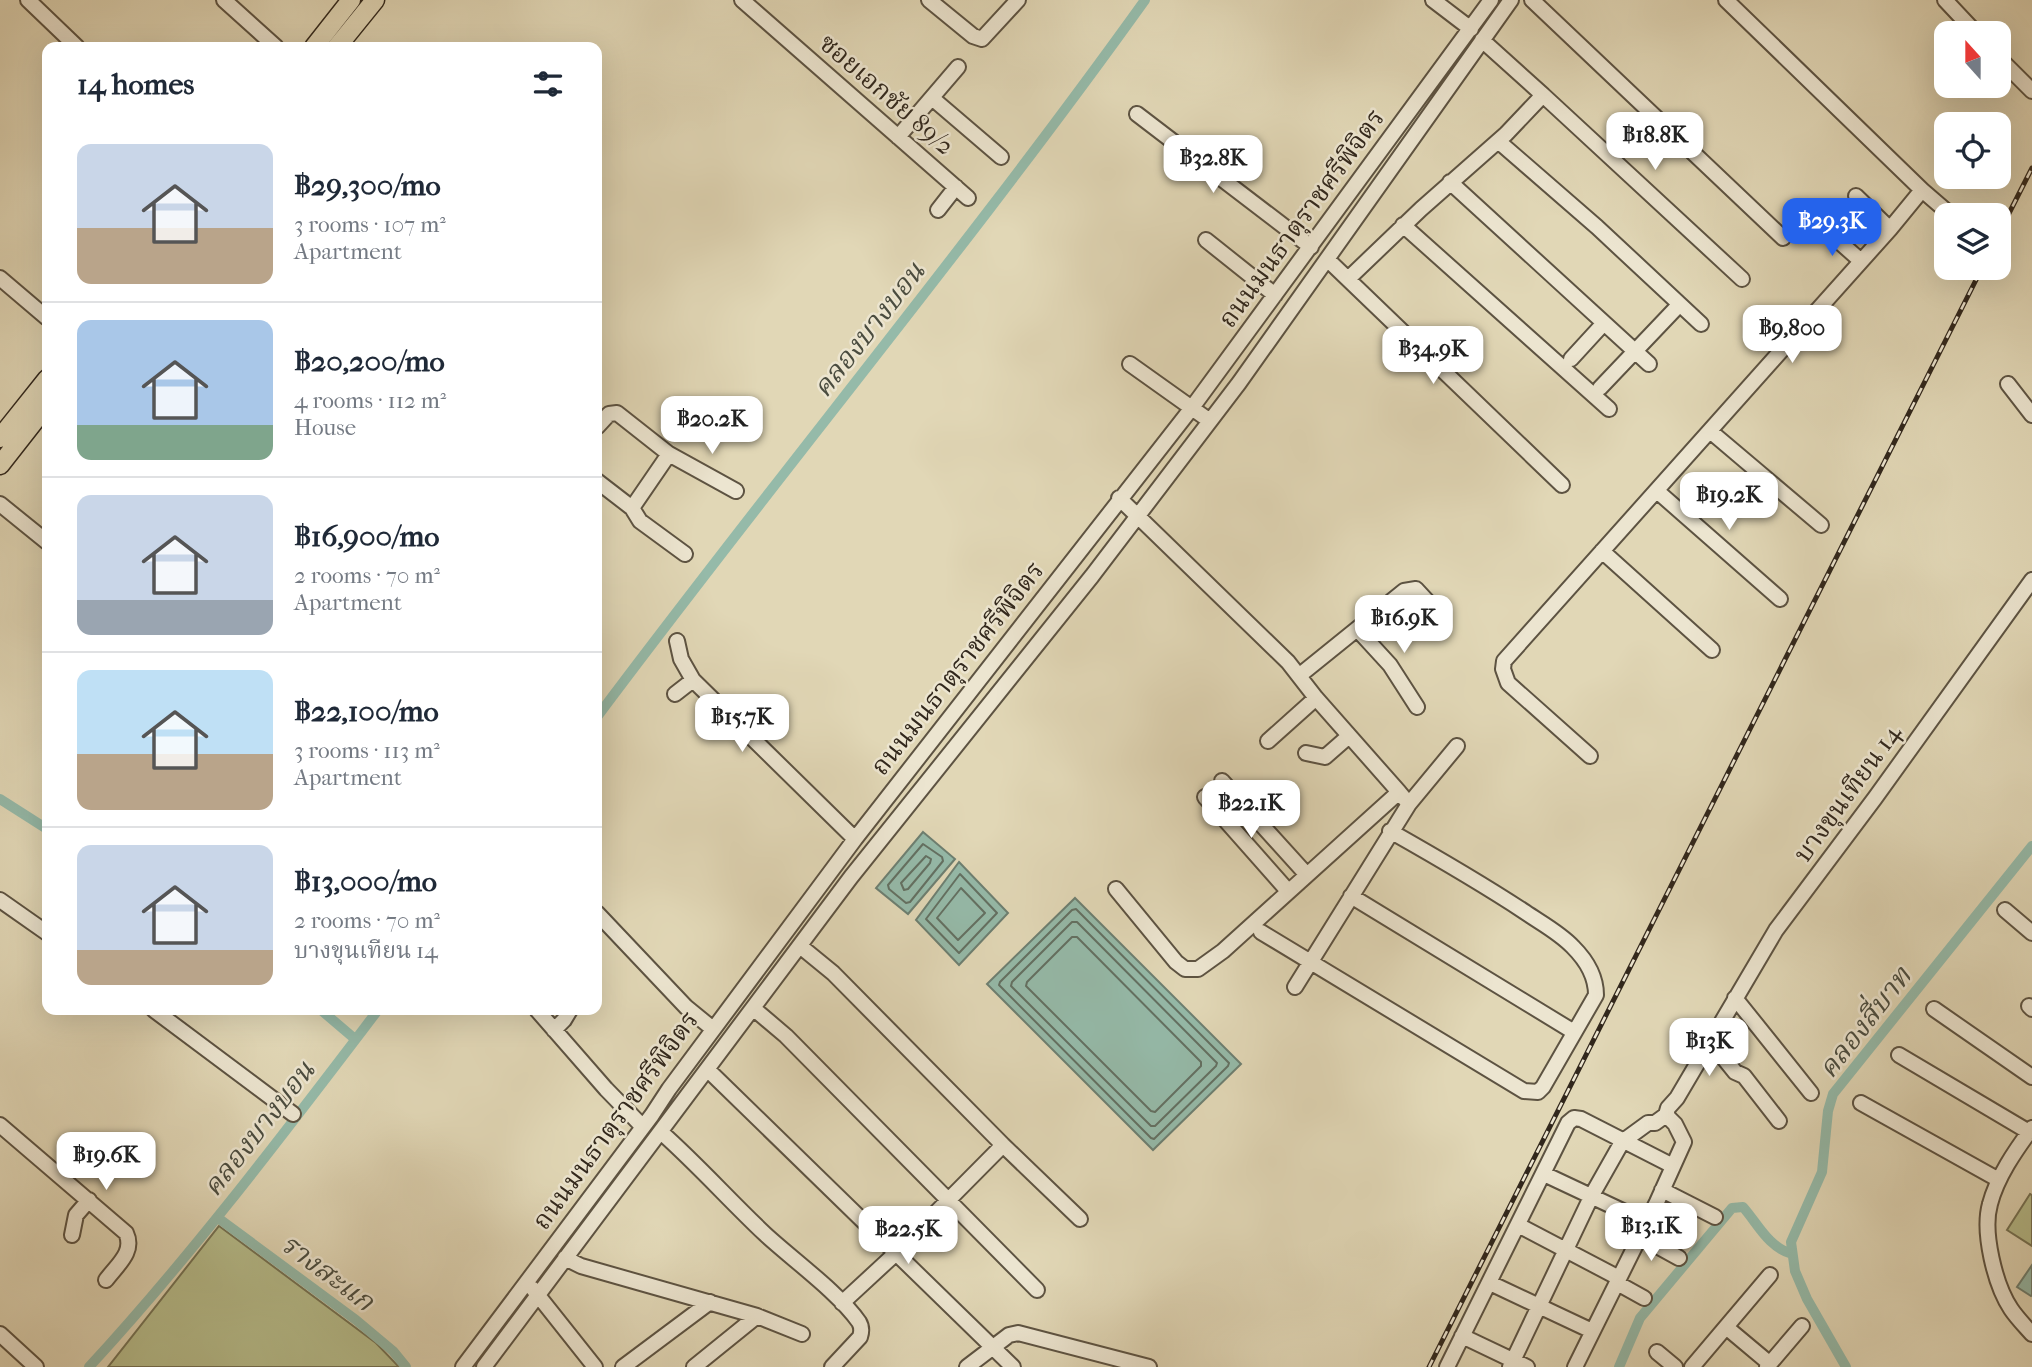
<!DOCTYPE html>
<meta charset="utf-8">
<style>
:root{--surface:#fff;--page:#f2f2f3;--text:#1f2937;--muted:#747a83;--line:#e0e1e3;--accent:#2563eb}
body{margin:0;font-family:"IM FELL French Canon","Noto Serif Thai",serif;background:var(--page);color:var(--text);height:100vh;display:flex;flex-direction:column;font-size:26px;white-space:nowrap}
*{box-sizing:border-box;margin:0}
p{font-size:23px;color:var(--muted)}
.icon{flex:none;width:38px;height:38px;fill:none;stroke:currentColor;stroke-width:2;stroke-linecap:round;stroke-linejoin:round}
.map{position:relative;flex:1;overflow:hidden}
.details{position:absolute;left:42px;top:42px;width:560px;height:973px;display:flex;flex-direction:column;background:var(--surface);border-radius:14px;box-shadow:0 7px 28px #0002}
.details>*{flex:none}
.needle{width:46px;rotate:339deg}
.fabs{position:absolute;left:1934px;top:21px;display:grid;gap:14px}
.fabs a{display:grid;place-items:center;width:77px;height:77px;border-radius:14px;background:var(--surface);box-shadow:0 7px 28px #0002;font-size:35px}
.price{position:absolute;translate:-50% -60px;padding:0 16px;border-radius:14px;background:#fff;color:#222;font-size:23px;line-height:46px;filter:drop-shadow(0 2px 4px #0008)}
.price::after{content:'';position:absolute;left:50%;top:42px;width:21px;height:16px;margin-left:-10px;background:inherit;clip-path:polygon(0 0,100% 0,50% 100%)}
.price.active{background:var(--accent);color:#fff}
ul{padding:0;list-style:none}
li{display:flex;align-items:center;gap:21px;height:175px;padding:0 35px}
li+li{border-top:2px solid var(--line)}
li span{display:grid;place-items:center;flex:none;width:196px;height:140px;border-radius:14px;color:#555}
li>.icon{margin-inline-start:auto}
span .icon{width:84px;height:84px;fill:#fffc;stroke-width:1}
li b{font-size:30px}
h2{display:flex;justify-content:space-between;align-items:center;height:84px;padding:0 35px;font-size:30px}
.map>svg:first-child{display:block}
</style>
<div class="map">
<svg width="2032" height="1367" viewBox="0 0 2032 1367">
<rect width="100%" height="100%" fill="#e1d7b6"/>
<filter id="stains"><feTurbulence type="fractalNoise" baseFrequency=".00286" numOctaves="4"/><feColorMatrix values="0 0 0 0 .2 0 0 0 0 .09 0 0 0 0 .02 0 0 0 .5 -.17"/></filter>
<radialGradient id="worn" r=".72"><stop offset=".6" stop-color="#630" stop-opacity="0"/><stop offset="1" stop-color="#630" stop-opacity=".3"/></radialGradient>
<path fill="#b6bd8c" stroke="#747254" stroke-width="2" d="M2030,1194L2032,1195V1246L2007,1230Z
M219,1226L376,1343L399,1367H108Z"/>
<path fill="#95baa9" stroke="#6d7f71" stroke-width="2" d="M923,832L955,859L908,914L876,888Z
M959,862L1008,913L959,965L916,920Z
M1075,898L1241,1064L1153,1150L987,984Z
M2032,1265V1295L2031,1296L2017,1287Z"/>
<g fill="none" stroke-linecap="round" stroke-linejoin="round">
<path stroke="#637062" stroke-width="2" d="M923,844L942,857L943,861L910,902L906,903L889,889L888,885Z
M926,856L931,859L930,863L908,889L904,890L901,883Z
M960,874L997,913L959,953L926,919Z
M961,888L985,913L958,940L937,918Z
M1076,909L1229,1063L1228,1066L1154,1139L1151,1138L999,985L1000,982L1072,910Z
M1072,922H1077L1217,1063L1216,1066L1155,1126H1151L1011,986L1012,982Z
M1072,937H1077L1201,1062V1066L1155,1112L1151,1111L1026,986L1027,982Z"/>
<path stroke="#95baa9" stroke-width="10" d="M597,717C777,476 970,244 1145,0
M0,799L47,829
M321,1010L355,1039
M218,1218L356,1320L393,1351L406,1367
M89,1367C193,1254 285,1132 378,1010
M1619,1367L1640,1318L1732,1208L1743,1207C1758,1224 1768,1247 1792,1254
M1846,1367L1807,1299L1795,1271L1791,1242L1822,1172L1828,1111L1833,1094L2032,846"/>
<g stroke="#5d5342" stroke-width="18">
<path id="minor" d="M28,0L77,47
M224,0L276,47
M742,0L968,198
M929,0L973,36L982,39L1018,0
M1433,0L1471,29
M1532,0L1783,238
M1945,0L1976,33
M1998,57L2032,91
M1543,95L1742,279
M932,98L1001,157
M1137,114L1311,247
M898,137L958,67
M1498,141L1597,227L1701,324
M1450,182L1649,364
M1922,190L1951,215
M1856,196L1890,229
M938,210L956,187
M1403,225L1609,409
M1826,230L1861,261
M1206,240L1275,295
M1328,260L1562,485
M0,278L47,318
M1348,279L1421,209L1506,134L1543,95L1482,40
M1571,359L1604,323
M1130,364L1210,421
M2008,384L2032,415
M1600,388L1679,305
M597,427L609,414L617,413L669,454L632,508
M1710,431L1821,525
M669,454L736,491
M597,481L632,508L640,521L685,554
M1657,491L1780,599
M0,504L47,542
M1602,551L1712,650
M1357,629L1390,665L1417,707
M677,641L681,659L693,680L855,839
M1300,675L1404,591L1416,589L1428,602L1440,608
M675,694L693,680
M1268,741L1316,698
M1306,753L1325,757L1349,736
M1590,756L1508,683L1503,669L1504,661L1890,229L1922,190L1726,0
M1222,781L1307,875
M1205,797L1288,891
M1409,804L1457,746
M1116,889L1176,962L1185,969H1198L1223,951L1399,792L1316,698L1288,662L1119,498
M1351,896L1574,1032
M0,900L47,933
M2005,910L2032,933
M597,913L686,1007L713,1029
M1261,932L1524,1091L1538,1092L1543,1087L1596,995C1596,976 1586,960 1573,947C1560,933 1541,923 1525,912C1481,883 1436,857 1390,831
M800,946L833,973L1003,1145L1080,1219
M1295,987L1409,804L1399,792
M1735,998L1811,1093
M2029,1006L2032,1009
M753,1008L786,1036L1037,1290
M1934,1009L2032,1077
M154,1010L293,1114
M537,1010L606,1089L643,1127
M554,1030L564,1020L570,1010
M1710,1041L1735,1072L1744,1076L1779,1121
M1899,1055L2029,1132
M708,1070L1013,1367
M1861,1103L1999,1180
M0,1125L126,1233C135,1252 117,1265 106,1280
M2032,1128C2015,1151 1997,1177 1990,1204C1982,1232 1995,1285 2011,1309C2017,1318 2025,1326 2032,1334
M662,1133C698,1165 730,1201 765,1234C792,1259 839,1293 859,1322C862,1327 862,1331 860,1337L832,1367
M1544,1174L1646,1222
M1662,1190L1715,1217
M1518,1225L1619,1278
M72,1235L76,1215L89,1200
M1639,1236L1679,1258
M565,1258L581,1266L757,1316L802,1334
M1490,1283L1592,1331
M1617,1283L1644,1298
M533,1289L595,1367
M842,1303L895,1254L1003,1145
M1726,1327L1769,1363
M0,1334L36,1367
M1462,1336L1527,1367
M1657,1352L1675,1367
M463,1367L652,1115L669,1089L855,839L1191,409L1491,0
M484,1367L851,877L1092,576L1239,383L1511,0
M623,1367L710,1302
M694,1367L757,1316
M967,1367L1009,1335L1018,1333L1149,1367
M1447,1367L1568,1123L1574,1118L1581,1119L1673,1166
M1510,1367L1592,1195L1622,1142L1648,1123H1655L1666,1115L1668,1108L1677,1098L1776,930L1875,798L2032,580
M1575,1367L1657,1202L1684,1142L1675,1124L1666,1115
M1692,1367L1770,1275
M1767,1367L1802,1326"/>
</g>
<g stroke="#31271c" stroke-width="21">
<path id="major" d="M314,47L351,0
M337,47L375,0
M0,438L47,379
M0,465L47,405"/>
</g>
<use href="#minor" stroke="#ece5d0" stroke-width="14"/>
<use href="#major" stroke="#e1d7b6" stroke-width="18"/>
<g stroke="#31271c" stroke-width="5">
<path id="rail" d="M1998,235L2032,168
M1429,1367L1982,268"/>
</g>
<use href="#rail" stroke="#ece5d0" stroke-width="2.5" stroke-dasharray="8" stroke-linecap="butt"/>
</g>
<g text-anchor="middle" stroke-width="5" stroke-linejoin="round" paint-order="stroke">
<g font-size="26" fill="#31271c" stroke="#ece5d0">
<text transform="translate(887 94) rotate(41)" y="9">ซอยเอกชัย 89/2</text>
<text transform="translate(1301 218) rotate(-54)" y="9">ถนนมนธาตุราชศรีพิจิตร</text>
<text transform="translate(957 668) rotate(-52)" y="9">ถนนมนธาตุราชศรีพิจิตร</text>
<text transform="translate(1847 793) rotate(-54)" y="9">บางขุนเทียน 14</text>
<text transform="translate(615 1120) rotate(-54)" y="9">ถนนมนธาตุราชศรีพิจิตร</text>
</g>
<g font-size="28" font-style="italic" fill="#4a4c3f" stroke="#ece5d0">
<text transform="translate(868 329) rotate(-52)" y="10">คลองบางบอน</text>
<text transform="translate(1864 1022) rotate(-52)" y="10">คลองสี่บาท</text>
<text transform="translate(258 1128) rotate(-52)" y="10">คลองบางบอน</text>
<text transform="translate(328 1272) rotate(37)" y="10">รางสะแก</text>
</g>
</g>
<rect width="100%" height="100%" filter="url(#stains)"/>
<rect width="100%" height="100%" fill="url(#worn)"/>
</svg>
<div class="fabs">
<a><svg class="needle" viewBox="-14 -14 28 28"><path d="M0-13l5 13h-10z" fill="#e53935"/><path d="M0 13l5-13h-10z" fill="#747a83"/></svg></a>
<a><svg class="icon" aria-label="locate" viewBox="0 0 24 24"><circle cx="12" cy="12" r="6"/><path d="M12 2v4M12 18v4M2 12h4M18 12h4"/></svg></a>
<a><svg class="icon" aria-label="layers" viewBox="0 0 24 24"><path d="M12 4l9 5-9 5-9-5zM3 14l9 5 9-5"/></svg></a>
</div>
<b class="price" style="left:1655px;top:172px">฿18.8K</b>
<b class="price" style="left:1213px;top:195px">฿32.8K</b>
<b class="price active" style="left:1832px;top:258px">฿29.3K</b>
<b class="price" style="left:1792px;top:365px">฿9,800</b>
<b class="price" style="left:1433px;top:386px">฿34.9K</b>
<b class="price" style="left:712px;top:456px">฿20.2K</b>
<b class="price" style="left:1729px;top:532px">฿19.2K</b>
<b class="price" style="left:1404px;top:655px">฿16.9K</b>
<b class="price" style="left:742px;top:754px">฿15.7K</b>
<b class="price" style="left:1251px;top:840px">฿22.1K</b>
<b class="price" style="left:1709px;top:1078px">฿13K</b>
<b class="price" style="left:106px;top:1192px">฿19.6K</b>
<b class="price" style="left:1651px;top:1263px">฿13.1K</b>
<b class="price" style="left:908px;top:1266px">฿22.5K</b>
<section class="details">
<h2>14 homes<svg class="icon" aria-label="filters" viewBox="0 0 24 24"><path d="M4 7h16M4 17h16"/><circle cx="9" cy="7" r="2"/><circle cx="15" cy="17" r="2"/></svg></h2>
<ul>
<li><span style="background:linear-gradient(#c9d6e8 60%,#b9a48a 0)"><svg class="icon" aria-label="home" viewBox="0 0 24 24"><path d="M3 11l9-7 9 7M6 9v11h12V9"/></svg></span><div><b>฿29,300/mo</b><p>3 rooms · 107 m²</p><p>Apartment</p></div></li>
<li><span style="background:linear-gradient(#a9c7e8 75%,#7fa58c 0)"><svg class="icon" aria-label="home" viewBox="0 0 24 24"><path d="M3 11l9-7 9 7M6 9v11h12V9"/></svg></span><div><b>฿20,200/mo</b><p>4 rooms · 112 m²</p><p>House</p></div></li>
<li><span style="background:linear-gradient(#c9d6e8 75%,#9aa5b1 0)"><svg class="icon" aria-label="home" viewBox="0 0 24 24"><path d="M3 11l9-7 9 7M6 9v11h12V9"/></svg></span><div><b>฿16,900/mo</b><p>2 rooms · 70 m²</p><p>Apartment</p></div></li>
<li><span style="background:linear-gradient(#bfe0f5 60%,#b9a48a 0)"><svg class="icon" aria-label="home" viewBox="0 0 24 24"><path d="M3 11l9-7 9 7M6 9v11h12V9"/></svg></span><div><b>฿22,100/mo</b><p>3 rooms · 113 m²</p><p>Apartment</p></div></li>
<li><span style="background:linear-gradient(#c9d6e8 75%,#b9a48a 0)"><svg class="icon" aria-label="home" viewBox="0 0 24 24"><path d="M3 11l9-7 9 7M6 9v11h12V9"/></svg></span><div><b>฿13,000/mo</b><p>2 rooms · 70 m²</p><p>บางขุนเทียน 14</p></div></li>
</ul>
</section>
</div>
